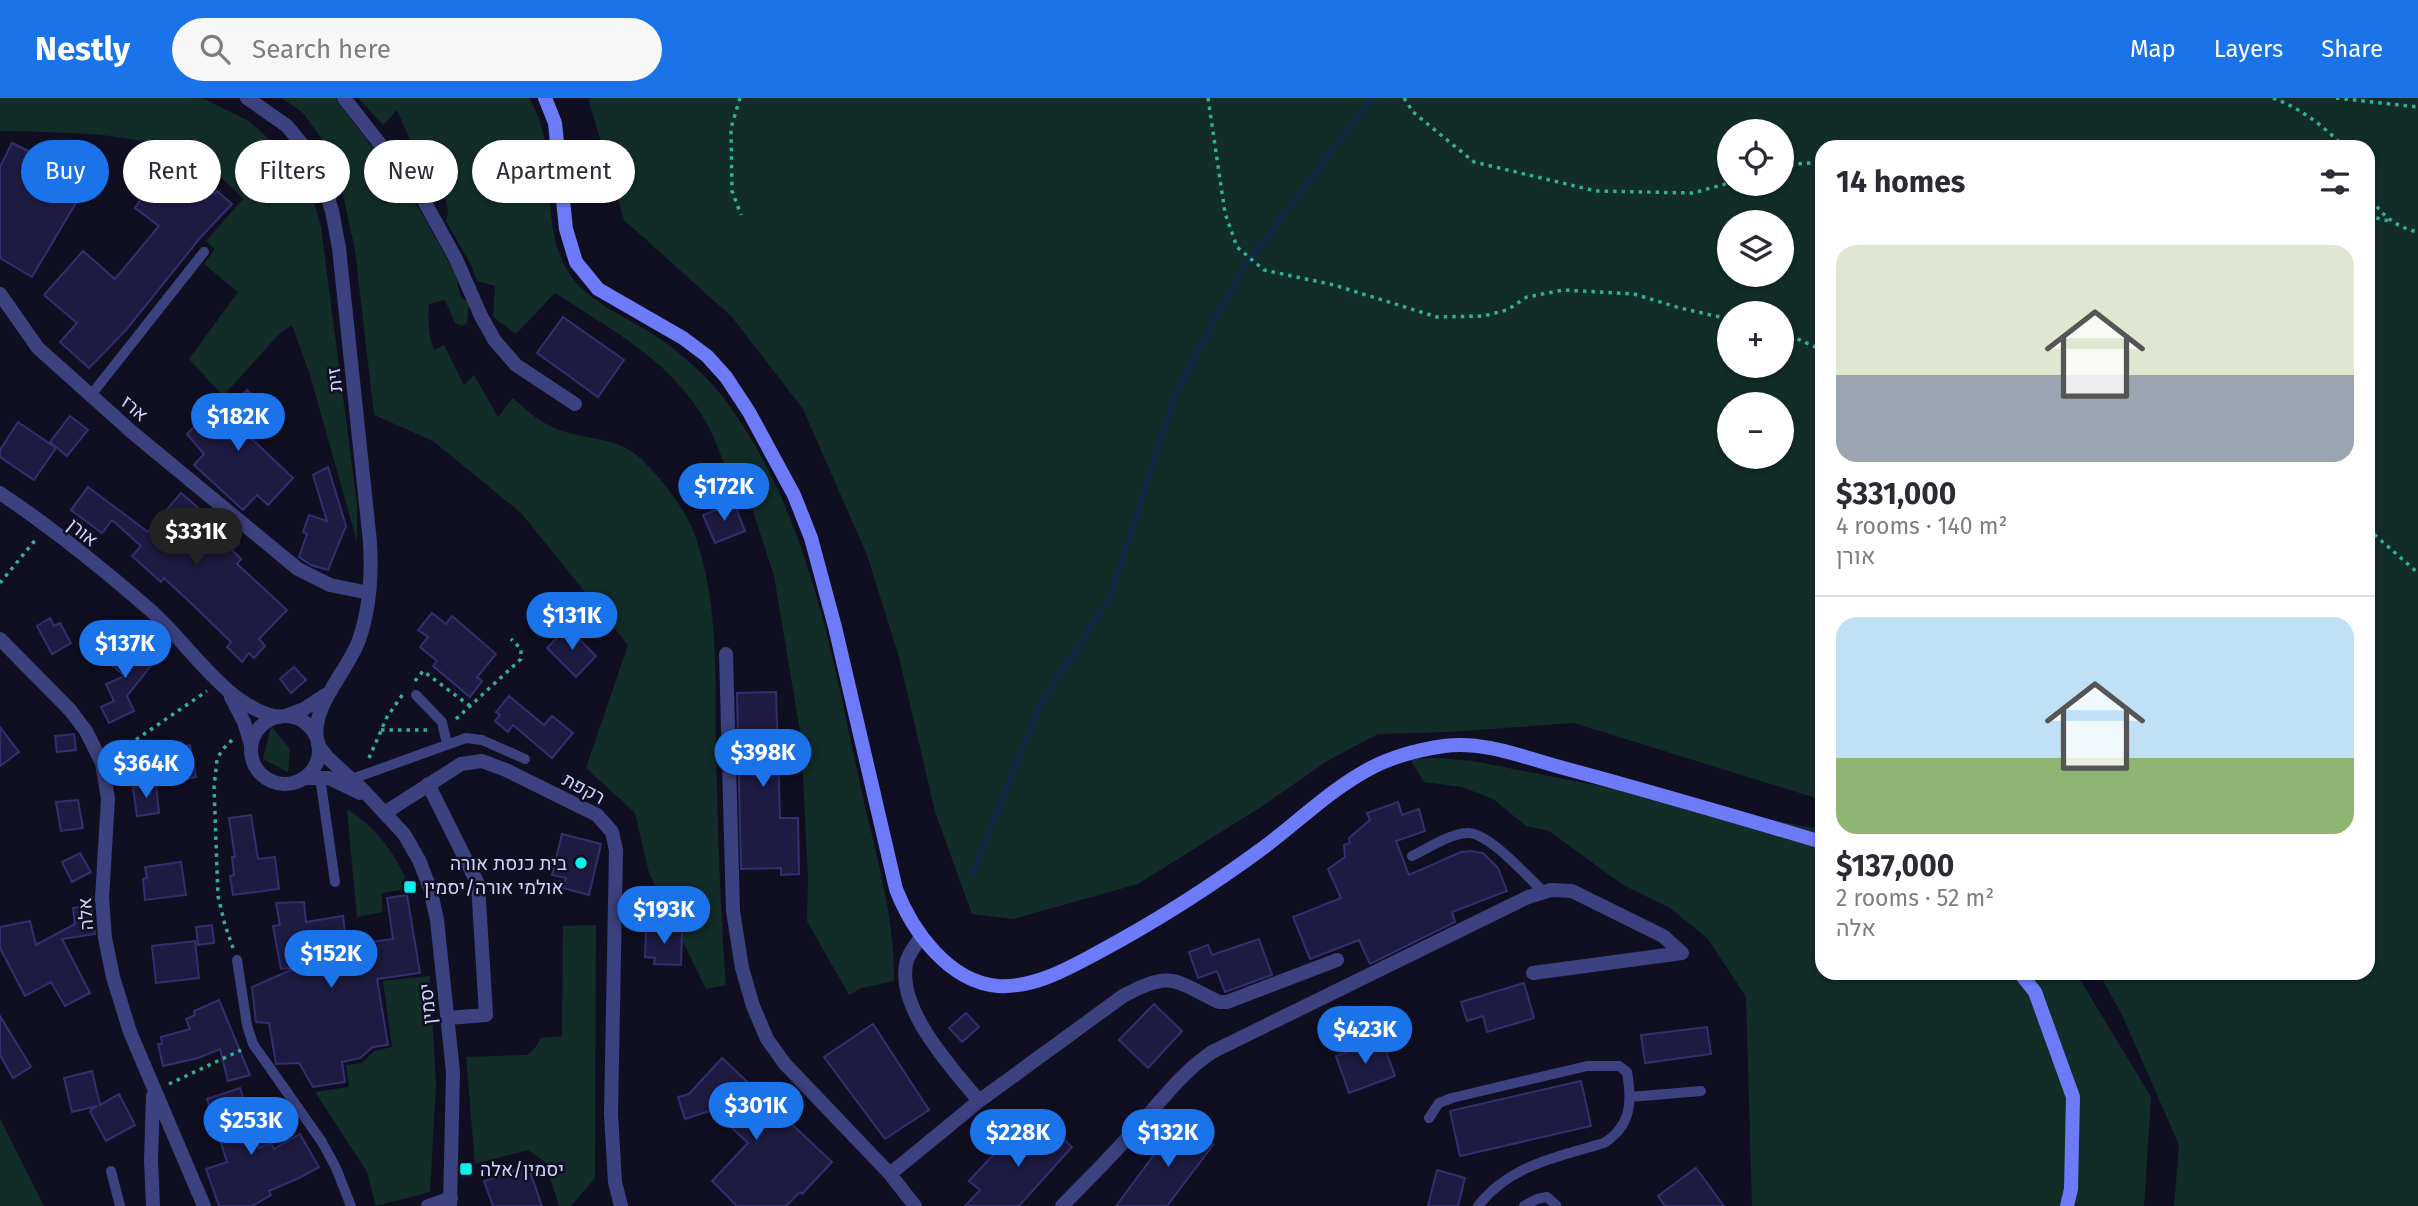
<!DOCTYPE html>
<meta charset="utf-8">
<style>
:root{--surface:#fff;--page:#f7f7f7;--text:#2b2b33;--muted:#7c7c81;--line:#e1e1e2;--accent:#1a73e8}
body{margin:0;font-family:"Fira Sans",Heebo,sans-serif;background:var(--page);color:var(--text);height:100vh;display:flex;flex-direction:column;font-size:26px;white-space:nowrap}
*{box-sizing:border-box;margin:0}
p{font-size:23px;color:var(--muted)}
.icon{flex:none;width:38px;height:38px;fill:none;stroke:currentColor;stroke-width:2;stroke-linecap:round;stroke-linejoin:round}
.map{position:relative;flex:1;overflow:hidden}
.drawer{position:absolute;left:1815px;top:42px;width:560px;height:840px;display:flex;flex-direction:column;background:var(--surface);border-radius:21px;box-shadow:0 2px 5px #0004}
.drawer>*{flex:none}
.guide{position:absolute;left:21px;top:42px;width:665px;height:63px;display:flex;gap:14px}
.tools{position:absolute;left:1717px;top:21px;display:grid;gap:14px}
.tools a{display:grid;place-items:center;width:77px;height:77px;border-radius:50%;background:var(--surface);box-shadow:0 2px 5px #0004;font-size:35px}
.price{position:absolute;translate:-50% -60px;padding:0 16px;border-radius:24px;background:var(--accent);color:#fff;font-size:23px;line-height:46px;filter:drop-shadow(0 2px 4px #0008)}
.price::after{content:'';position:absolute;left:50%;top:42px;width:21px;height:16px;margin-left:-10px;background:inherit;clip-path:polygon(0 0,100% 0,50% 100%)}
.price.current{background:#222;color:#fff}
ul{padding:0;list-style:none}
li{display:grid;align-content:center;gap:14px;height:371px;padding:0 21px}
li+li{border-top:2px solid var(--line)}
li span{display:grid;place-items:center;height:217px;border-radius:21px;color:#555}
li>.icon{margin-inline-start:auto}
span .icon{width:126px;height:126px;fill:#fffc;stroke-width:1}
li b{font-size:30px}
h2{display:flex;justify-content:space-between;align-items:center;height:84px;padding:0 21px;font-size:30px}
.chip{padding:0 24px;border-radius:32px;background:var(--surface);box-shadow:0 2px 5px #0004;font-size:24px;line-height:63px}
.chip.current{background:var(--accent);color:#fff}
header{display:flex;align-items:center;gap:42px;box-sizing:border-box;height:98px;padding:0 35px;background:var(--accent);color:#fff}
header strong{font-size:33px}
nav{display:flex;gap:38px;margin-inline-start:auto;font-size:24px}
.search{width:490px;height:63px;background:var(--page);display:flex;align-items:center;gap:18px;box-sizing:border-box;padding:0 24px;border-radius:38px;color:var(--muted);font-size:26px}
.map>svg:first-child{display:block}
</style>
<header>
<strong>Nestly</strong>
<div class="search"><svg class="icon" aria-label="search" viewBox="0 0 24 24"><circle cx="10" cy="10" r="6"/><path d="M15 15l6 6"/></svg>Search here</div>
<nav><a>Map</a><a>Layers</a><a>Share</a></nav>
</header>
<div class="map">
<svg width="2418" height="1108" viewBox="0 0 2418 1108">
<rect width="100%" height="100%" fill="#100f22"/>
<path fill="#122c28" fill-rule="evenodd" d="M0,0H202L249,23L276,47L300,75L311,94L321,129L357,407V444L310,277L292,227L279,236L223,298L189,261L238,194L204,166L215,151L206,143L243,101C229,86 211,69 193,60C132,32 65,35 0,33Z
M282,0H335L420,112L456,177L460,198L469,205L467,225L462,228L455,225L445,202L429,206C428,222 428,237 434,252L444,247L464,287L474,277L498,319L513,300C529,315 544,328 566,334C592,342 618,340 640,360C663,382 687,412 697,443C719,510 715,583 716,653C718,732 720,809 726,887L706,891L649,775L635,715L586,670L628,547L521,415L433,343L374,317L355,152L339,78L322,41L303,15Z
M358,0H529C563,55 535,127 571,178C592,207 628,219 657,239C681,255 705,276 723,299C809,413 831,554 861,690C875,754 895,818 894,883L861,890L849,897L807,823L808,780L801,639L774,478L745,389L731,383C722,362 715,338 703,319C669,262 609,230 555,195L516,236L493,219L495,188L477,183L471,167L446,123C454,104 434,75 415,70L401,51L410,42L397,12L383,27Z
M588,0H2418V1108H2174L2179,1047L2123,919L2099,875H2368V49H1822V702L1574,625L1449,634L1378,636L1327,663L1261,709L1138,786L1013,821L972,816L935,714L899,559L867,457L803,311L732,219L624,122ZM1782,33V86H1729V33ZM1782,124V177H1729V124ZM1729,215H1782V268H1729ZM1782,306V359H1729V306Z
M271,628L290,651L288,674L263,661Z
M1438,660L1473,663L1822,732V875H2076L2151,999L2144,1108H1752L1746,899L1708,841L1670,810L1623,787L1549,733L1526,728L1493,701L1462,689L1424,684L1410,661Z
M347,711C378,731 396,756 410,791L381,795L383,814L357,819Z
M596,827L595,1080L571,1108H559L545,1064L528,1052L475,1066L466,959L527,957L535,950L541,940L562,938L563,828Z
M430,878L436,987L430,1094L376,1108L367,1074L315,994L349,989L346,967L362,965L374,953L392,949L383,883Z
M0,1021L44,1108H0Z"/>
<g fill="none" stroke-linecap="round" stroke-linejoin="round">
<path stroke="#102a45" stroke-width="6" d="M972,776L1041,605L1111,498L1174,299L1241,173L1372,0"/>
</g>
<path fill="#1e1b42" stroke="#332e6d" stroke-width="2" d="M12,45L46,62L53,47L69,54L54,90L77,103L32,179L0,160V69Z
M167,63L197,84L199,82L215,96L217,93L232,106L200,140L126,232L89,270L60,244L77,225L44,197L83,153L115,181L159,128L135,110Z
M563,219L624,262L598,299L537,255Z
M247,292L266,310L257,319L265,327L252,341L293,380L268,407L257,397L243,412L194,367L204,356L187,336L215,307L225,316Z
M70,318L88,332L67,358L50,344Z
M18,324L56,350L34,382L0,359V352Z
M328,369L346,428L328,472L311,467L299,459L307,436L303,434L309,417L327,423L313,377Z
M88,389L148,434L181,395L239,445L232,452L241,461L237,466L287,512L259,541L265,548L254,560L249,555L242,564L227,549L231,544L193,507L164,480L161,484L132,458L141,448L112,422L102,435L71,412Z
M734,405L745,433L715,445L703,417Z
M432,515L446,526L452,518L496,556L477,579L482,583L470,599L433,568L437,563L420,549L428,539L418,532Z
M50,520L54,528L60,525L71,545L52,556L37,528Z
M567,529L596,558L576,579L547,550Z
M129,541L143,552L140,556L151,565L154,564L127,598L134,613L109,625L101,609L114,603L106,586L125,578L110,566Z
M294,569L306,582L291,595L280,581Z
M776,594L780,720H798L799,776L781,777V770L741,771L737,595Z
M509,598L544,627L552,618L573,635L552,660L513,627L508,634L495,623L500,617L496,614Z
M0,629L19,654L0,668Z
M74,636L76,652L57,654L55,638Z
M190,647L196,679L168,684L162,653Z
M156,686L159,715L137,718L133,690Z
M78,702L83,730L61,733L56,704Z
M1398,704L1402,717L1419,711L1425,733L1396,743L1409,777L1461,754L1471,753L1483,755L1498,770L1507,793L1452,814L1455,824L1370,866L1359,842L1310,861L1293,819L1341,800L1328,771L1345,759L1344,747L1350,745L1349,740L1370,722L1367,715Z
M251,717L258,761L275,759L279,791L233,797L230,778L234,777L232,759H235L229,720Z
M562,736L601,746L589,797L563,790L566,780L552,777Z
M80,755L91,774L72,784L62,764Z
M181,764L186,797L145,802L143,781L147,780L145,769Z
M407,797L420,875L377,881L388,947L373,949L360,960L342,964L345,984L313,989L299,965L276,966L269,925L256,924L252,889L298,869L281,871L273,828L280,827L276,805L304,804L306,824L343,818L346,843L356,840L357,846L393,841L387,800Z
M91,807L95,836L62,841L90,895L65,908L51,884L25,898L0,850V829L30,823L36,847L75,826L73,810Z
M212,827L214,845L198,847L196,829Z
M646,831L682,833L681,867L654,866L655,860L645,859Z
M1259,841L1272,877L1225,894L1217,873L1198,880L1189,854L1208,847L1212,857Z
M195,843L199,880L156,885L152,848Z
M1524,885L1534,920L1487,934L1483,918L1467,923L1461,904Z
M219,902L250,977L228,983L220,951L198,960L163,968L158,946H162L161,939L190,931L186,921L195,917L194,913Z
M1154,906L1182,933L1148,970L1119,942Z
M966,915L979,929L962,944L949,930Z
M0,918L31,969L13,980L0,957Z
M873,926L929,1012L885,1041L824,959Z
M1707,929L1711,956L1645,965L1641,937Z
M1382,942L1395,978L1349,995L1336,958Z
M722,960L832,1064L802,1096L800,1094L786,1108H737L712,1083L748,1045L713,1012L685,1021L678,999L689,996Z
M92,973L100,1007L119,996L135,1027L106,1043L90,1013L97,1008L72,1014L64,980Z
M1581,983L1591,1028L1460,1058L1450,1013Z
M240,990L259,1050L271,1045L274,1051L300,1036L319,1069L299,1080L269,1093L271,1097L252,1108H219L206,1071L227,1064L207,1001Z
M1180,1022L1213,1047L1167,1108H1116Z
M1044,1023L1072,1049L1019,1108H965L980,1092L969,1083L1006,1043L1017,1053Z
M528,1068L542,1108H493L484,1083Z
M1696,1070L1724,1108H1665L1658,1098Z
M1437,1072L1465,1080L1458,1108H1428Z"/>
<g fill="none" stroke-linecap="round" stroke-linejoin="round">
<path stroke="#33af98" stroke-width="3.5" stroke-dasharray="3.5 5" stroke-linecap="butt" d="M740,0L731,30L732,93L741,117
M1208,0L1225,115L1237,149L1264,172L1334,187L1437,219L1484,218L1507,212L1527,199L1563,192L1634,196L1680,210L1729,221
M1404,0L1413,14L1474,64L1596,93L1693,95L1729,85
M2273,0C2300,10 2324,28 2344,49
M2336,0L2418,9
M1782,70L1796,66L1822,64
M2368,94C2378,115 2395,129 2418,134
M2368,118L2389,123
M1782,234L1822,252
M2368,431L2418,475
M0,485L36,441
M415,583L423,573L470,608
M456,621L521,561V551L511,541
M381,632H428
M232,642L223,651L217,661L214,690L218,798L225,827L233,850
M115,656L207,593
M369,660L387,619L403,596
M169,986L241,952"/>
<path stroke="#3c417f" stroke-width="10" d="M91,297L204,154
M416,597L442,624L447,646
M320,679L335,784
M352,681L466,640L482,642L525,661
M1412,758C1429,750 1449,736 1467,735C1489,734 1527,779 1543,793
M237,862L247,927L253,946L322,1044L336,1070L351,1108
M1630,999L1701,993
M1429,1020L1439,1005L1452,1000L1587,968H1619L1627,974C1632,1003 1632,1027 1604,1045C1557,1059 1510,1067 1478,1108
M111,1073L120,1108
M1524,1108L1537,1101L1547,1099L1556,1107"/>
<path stroke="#3c417f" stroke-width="14" d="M344,0L423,101L456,161L481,218L495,243L516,267L575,306
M0,196L38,250L133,335L298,471L330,487L369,495
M0,395C52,430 102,470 149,511C188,544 227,611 279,619
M0,541L70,612L86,633L102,665L108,701L102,800L105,840L113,879L130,934L204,1108
M726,556L733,813L742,870L753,908L767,941L785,966L890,1076L915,1108
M231,599L244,624L251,647
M428,686L478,786L486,917L448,920
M386,714L461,666L482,663L506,672L597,717L612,734L616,752L611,1016L615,1084L621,1108
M921,839C916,846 910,854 907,862C894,909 952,970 979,1003
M890,1076L979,1003L1123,898C1171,872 1174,882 1219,904H1227L1337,862
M153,1108L151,1062L153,998
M428,1108L451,1100
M1062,1108C1087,1083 1112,1057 1136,1031C1161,1003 1181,975 1212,954L1528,799L1551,792L1572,793L1663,838L1682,855L1533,875"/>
<path stroke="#3c417f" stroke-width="14" d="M247,0L287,28L307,52L323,83L332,113L339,150L370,444C372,477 370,510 359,542C348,573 311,608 317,641
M285,618L304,611L325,597
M251 652a34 34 0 1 1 68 0a34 34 0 1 1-68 0Z
M318,647L328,660L364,693L404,736L419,762L430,790L437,822L453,974L450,1108
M305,680H329L360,695"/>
<path stroke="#6d7bf9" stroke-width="14" d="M545,0L555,25L566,131L576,164L598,191L683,240L707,258L726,279L749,314L794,397L811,440L835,529L896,791C912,833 949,884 998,888C1034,890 1067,871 1097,855C1155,824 1210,789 1263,750C1298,724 1330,692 1369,671C1393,658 1417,652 1444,648C1485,642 1528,661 1567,671C1653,694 1737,719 1822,744
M2020,875L2035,894L2073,999L2071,1091L2067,1108"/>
</g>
<g fill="#0af1eb" stroke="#100f22" stroke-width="2.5">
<circle cx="581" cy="765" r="7"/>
<rect x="403" y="782" width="14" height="14" rx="3.5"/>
<rect x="459" y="1064" width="14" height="14" rx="3.5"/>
</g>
<g text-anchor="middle" stroke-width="5" stroke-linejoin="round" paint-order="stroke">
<g font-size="19" fill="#d2d2fd" stroke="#100f22">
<text transform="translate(334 282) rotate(-96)" y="7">זית</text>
<text transform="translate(135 310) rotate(41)" y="7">ארז</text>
<text transform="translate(83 434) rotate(39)" y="7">אורן</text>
<text transform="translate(584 690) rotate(28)" y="7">רקפת</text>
<text transform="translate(85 816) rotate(-94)" y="7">אלה</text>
<text transform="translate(427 906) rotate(-96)" y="7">יסמין</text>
</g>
<g font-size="19" fill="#d2d2fd" stroke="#100f22" text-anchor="start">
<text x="567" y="772" text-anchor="end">בית כנסת אורה</text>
<text x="424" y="796">אולמי אורה/יסמין</text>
<text x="480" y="1078">יסמין/אלה</text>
</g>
</g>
</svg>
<div class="tools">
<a><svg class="icon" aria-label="locate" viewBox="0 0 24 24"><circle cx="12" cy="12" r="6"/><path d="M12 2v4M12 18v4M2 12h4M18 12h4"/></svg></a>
<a><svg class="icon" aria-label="layers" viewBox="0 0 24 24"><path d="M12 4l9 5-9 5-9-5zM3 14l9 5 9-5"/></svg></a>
<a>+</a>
<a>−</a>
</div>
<b class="price" style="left:238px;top:355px">$182K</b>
<b class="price" style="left:724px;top:425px">$172K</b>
<b class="price current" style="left:196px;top:470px">$331K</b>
<b class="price" style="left:572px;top:554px">$131K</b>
<b class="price" style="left:125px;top:582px">$137K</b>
<b class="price" style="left:763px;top:691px">$398K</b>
<b class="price" style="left:146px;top:702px">$364K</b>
<b class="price" style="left:664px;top:848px">$193K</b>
<b class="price" style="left:331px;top:892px">$152K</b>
<b class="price" style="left:1365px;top:968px">$423K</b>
<b class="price" style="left:756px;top:1044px">$301K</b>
<b class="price" style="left:251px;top:1059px">$253K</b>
<b class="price" style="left:1018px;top:1071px">$228K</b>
<b class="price" style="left:1168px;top:1071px">$132K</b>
<div class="guide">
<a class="chip current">Buy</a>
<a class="chip">Rent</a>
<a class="chip">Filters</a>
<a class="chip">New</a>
<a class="chip">Apartment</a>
</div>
<section class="drawer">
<h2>14 homes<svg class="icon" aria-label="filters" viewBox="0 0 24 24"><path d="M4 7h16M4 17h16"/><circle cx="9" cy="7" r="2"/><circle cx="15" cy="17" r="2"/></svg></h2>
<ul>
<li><span style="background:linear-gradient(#dfe7d0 60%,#9aa5b1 0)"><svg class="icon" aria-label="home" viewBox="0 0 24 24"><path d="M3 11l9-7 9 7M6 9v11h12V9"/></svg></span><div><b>$331,000</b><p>4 rooms · 140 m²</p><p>אורן</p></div></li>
<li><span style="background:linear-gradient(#bfe0f5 65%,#8fb573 0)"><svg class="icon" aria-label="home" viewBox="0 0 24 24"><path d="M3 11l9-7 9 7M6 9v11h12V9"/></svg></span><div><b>$137,000</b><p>2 rooms · 52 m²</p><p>אלה</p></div></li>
</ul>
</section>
</div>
